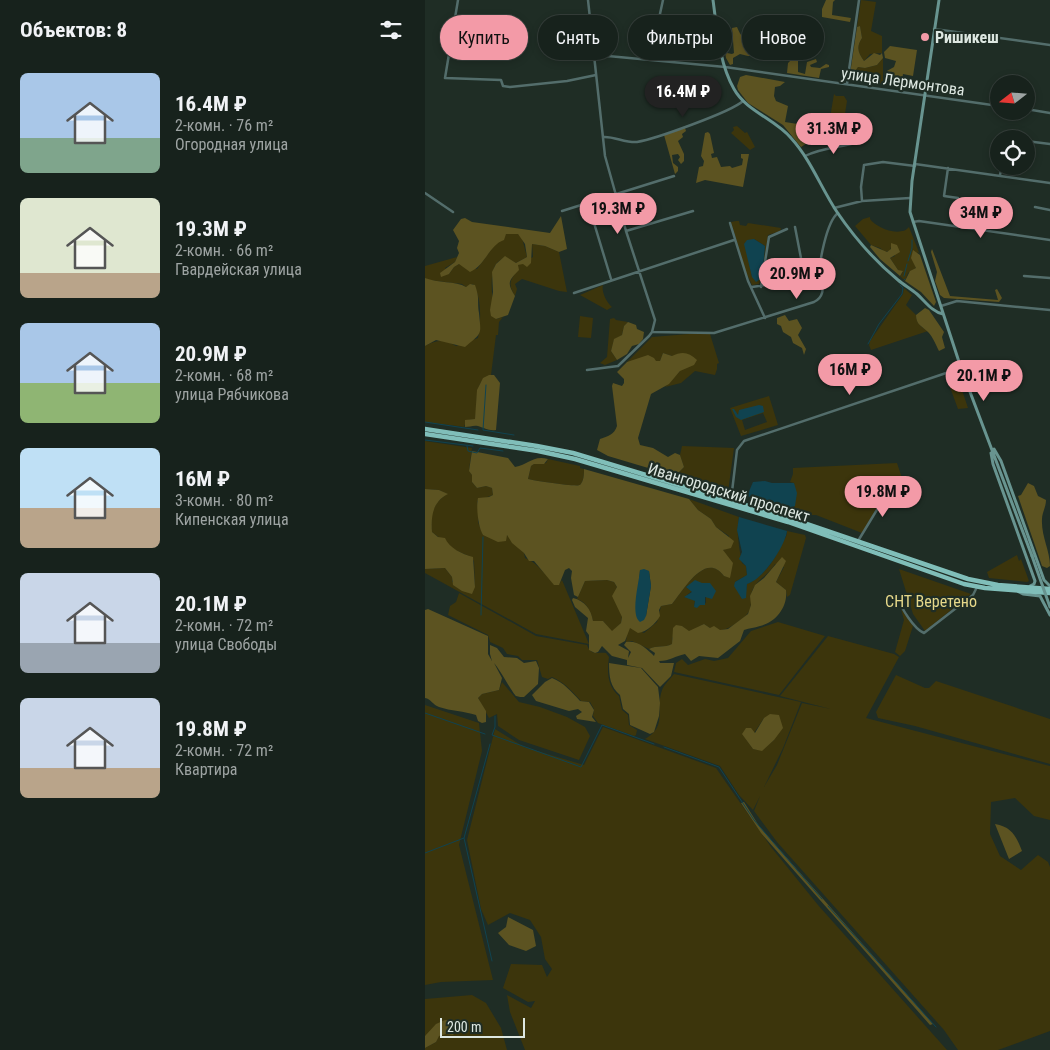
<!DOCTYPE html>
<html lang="ru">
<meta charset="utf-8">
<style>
:root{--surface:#17221c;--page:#242f29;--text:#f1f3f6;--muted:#9ea4a3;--line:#363f3b;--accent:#f39aa7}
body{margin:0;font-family:"Roboto Condensed",sans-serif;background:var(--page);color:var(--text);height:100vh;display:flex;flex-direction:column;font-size:19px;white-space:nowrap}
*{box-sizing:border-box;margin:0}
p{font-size:16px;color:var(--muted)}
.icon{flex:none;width:28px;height:28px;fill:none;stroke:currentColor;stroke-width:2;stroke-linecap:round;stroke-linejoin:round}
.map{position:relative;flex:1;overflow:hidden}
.panel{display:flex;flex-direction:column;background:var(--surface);width:425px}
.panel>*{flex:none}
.top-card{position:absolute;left:15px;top:15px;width:475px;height:45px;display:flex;gap:10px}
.needle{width:32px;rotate:253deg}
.buttons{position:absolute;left:565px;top:75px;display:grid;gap:10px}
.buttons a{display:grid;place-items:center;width:45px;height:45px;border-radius:50%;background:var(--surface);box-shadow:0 2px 8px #0003,0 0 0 1px var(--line);font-size:25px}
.scale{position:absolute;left:15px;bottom:12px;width:85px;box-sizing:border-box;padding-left:5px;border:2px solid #dde7e1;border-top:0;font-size:14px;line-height:18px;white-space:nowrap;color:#dde7e1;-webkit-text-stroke:4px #1f2d25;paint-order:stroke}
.price{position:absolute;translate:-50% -42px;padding:0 11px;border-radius:18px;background:var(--accent);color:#111;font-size:16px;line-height:32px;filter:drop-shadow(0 1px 2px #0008)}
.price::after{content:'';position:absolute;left:50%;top:30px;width:15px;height:11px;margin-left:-8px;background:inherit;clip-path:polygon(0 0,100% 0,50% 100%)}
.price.active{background:#222;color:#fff}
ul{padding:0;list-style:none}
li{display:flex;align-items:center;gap:15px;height:125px;padding:0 20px}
li span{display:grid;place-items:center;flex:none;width:140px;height:100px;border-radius:8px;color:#555}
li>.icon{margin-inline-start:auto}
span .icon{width:60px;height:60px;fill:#fffc;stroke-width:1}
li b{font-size:21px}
h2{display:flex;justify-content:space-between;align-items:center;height:60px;padding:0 20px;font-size:21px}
.chip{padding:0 18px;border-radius:22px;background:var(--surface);box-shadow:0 2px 8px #0003,0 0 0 1px var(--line);font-size:18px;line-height:45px}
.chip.active{background:var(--accent);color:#111}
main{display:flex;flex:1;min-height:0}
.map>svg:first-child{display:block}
</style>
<main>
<section class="panel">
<h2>Объектов: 8<svg class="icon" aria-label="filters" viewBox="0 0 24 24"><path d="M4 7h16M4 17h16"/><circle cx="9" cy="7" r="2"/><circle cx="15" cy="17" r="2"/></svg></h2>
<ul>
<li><span style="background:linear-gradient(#a9c7e8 65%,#7fa58c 0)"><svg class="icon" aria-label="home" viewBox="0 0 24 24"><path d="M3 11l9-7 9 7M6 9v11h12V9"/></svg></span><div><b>16.4M ₽</b><p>2-комн. · 76 m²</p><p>Огородная улица</p></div></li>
<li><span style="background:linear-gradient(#dfe7d0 75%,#b9a48a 0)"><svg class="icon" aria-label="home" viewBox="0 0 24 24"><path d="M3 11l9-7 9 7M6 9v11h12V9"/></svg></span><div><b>19.3M ₽</b><p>2-комн. · 66 m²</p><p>Гвардейская улица</p></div></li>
<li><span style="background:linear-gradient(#a9c7e8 60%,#8fb573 0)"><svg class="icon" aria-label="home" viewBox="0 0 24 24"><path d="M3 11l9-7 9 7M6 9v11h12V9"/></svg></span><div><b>20.9M ₽</b><p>2-комн. · 68 m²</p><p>улица Рябчикова</p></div></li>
<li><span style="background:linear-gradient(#bfe0f5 60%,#b9a48a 0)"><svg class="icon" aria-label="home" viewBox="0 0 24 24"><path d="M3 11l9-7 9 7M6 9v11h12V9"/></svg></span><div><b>16M ₽</b><p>3-комн. · 80 m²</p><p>Кипенская улица</p></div></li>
<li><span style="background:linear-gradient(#c9d6e8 70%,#9aa5b1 0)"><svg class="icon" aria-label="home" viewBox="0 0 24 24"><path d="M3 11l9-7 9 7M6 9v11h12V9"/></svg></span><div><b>20.1M ₽</b><p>2-комн. · 72 m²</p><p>улица Свободы</p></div></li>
<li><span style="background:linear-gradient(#c9d6e8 70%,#b9a48a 0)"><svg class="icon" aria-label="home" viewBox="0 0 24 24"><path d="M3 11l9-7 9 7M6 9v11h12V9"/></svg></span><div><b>19.8M ₽</b><p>2-комн. · 72 m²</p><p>Квартира</p></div></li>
</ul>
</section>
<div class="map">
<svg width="625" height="1050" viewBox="0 0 625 1050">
<rect width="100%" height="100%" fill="#1f2d25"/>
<path fill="#3c350c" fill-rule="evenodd" d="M436,0L451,2L446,31L457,36V53L445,54L439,61C433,53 431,47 437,38L435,26L432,27Z
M458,58V84L424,79L425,74H428L433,67L440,68L452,65Z
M409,94L411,96H419L422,101L419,120L413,125L408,124L405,118Z
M312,126L320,133L322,132L330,147L325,150L306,133L309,130L308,127Z
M445,217V219C450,226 466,234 477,231C480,231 482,229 484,227L495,255L493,252L488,260L491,268L483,273L480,281L475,276L478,272L473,270L465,258L470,256L466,247L465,251L460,252L455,248L446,245L430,226L438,219Z
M311,221H314L315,225L321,226L323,223L356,228L355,231L343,235L337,277L334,284L327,285L321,272L306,222ZM329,239L340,246L339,265L327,277L323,257Z
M81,234H93L97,238L102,257L91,263L80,257C77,259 73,261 71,264C63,275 68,307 71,319L78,317L74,322L73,335H71L66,375C47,381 54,404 50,419L43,420L39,426L40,427L0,422V346C12,340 19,339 31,346L53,338C56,321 57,298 48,284L41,287L37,284L4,280L0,278V266L32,257L30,262L20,268L24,274L29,267L34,264L52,269L71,243Z
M107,244L120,246L134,252L142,292L134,291L97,279L90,284L92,289L90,296C80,279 89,281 93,265L108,257Z
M178,285C176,292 182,303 187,307L182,310L155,295Z
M479,288L487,295L481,305L491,315C491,323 496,327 503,331L446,350L444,345L445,341L478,294Z
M155,316L168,318L166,338L153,337Z
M189,318L191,320L203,322L199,326L197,335L189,340L186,351L192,360L180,365L175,363L182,357L185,319Z
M276,333L285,334L294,363L292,364V369L290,375L270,371L256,383L240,387L255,371L247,356L238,353L235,361L202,362L227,337Z
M532,375L543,408L533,409L522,379Z
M344,396L353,425L316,436L305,408ZM338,413L342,422L320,430L317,420Z
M0,441L47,448L44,470L47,475V482L52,488L61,486L67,488L68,495L52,501L54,512L53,522L58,535L65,536L81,534L99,553L100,558C114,563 120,578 134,584L137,580L164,644L111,634L0,573V569L20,568L27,577V582L50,587L49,561L46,557L30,550L7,532C5,515 7,504 22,494L14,490L0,489Z
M257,446L309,448L303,492L250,476L259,467L255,455Z
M123,459L155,466V468L159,469C159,474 159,481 155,485C152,487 110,481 103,479L106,466L109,464L121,463Z
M472,463L477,478L464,487L437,533L391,515H385L365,508L370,506L369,483L365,482L368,474V468Z
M264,499L314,517C311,532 314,547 317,563L321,566L322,575L310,582L321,590L322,584C339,576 349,561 356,545C358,540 362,538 362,531L380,535L381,538L365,595L362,597L361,590L351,582L359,567L350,564C344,574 334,579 329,587C323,596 329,605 323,613C321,616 317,619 314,621C302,630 293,635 279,624L264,632L257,626L247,638V644C239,648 232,645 224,649L207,641L201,642L202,632L205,627L219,633L232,622L236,606L247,604C259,590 280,551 299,576L305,577L298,550L302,548L304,536L291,527L286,519L273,510ZM277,583L281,596V603L269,606L270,601L262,595L267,591L261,587Z
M592,555L594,561L596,559L604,581L602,582L564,578L562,572Z
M474,569L546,594L500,631L488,614Z
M182,580L189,582L192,587L189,594L197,616L196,623L187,632L178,621H168C166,612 162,602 152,599L160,581Z
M34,593L111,636L162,645C166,656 172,652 181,653L184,657C182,671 182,686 194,696L197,710L203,715L204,725L212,730L211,735L209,736L173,723L168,716L169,709L165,702L156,701C146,690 140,683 127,677L123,679L117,677L112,660H97L93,656L82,654L78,648L65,642L63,635L23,615L25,606L31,602Z
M476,609L488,626L480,651L475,656L470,652L479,620Z
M353,622L400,636L354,695L249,672L251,663L257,659L263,665L280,659L289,661L303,658L326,631Z
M403,636L469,654L474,657L441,718L625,766V820L609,816L590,798L566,802L565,834L575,856L596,870L613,855L623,862L625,867V1031L573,1050H533L519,1030L352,842L329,811L335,796L328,810L314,795L295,766L220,739C243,726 230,710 237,690C239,685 245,679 249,674L376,702L358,748L339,787L352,765L377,703L406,709L355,696ZM339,718L349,740L337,750L328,749L321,739L329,733Z
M471,675L500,688H504L511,681L625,719V764L490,726L453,718L451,712Z
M77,682L94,702L115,707L142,717L160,727L165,736L154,760L94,740L73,726L72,714L64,718L53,698L57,694L74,690Z
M0,705L54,723L57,751L34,845L68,980L16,982L0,985Z
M178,727L291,768L346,847L393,905L522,1050H100L85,1012L82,995L106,1008L110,1001L103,1002L78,988L86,964L117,965L122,977L127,969L120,959L116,937L105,920L85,913L63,925L56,909L42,840L70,729L99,747L159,765Z
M47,995L61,1003L76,1028L82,1050H0V1048L11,1042L13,1036L34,1028L0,1036V999Z"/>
<path fill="#5c5321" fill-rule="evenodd" d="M401,0H410L408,2L407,15L426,18L425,22L397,17V9Z
M435,26L437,38C431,47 433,53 439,61L449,53L455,55L457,53L458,58L452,65L440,68L433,67L428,74H425L432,27Z
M312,27C315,35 320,39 322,48L336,53V56H323L315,54L308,58V64L305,65L301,58L296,31H298L302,53L307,54L309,53L307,28Z
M465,46L492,50L488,76L478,74L476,87L471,78L464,80L459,76L460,72L469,67L471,61L460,58L459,52Z
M368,58H373V72L380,74L382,62L391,59L392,62L385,65L386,67L395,68L401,64L404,65V67L396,69L394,78L362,73L363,63Z
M321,75L360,82L355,86L350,87L349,96L351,101L363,106L360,122L404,129L376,147L358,125L323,103L313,90L312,86L315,77Z
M260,128L261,131L257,134L258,137L253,141L259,154V161L256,164L253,160L255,157L253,154L247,155L248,163L253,167V171L250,174L239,135Z
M283,132L285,134L289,153L286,154L287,158L292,157L296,167L305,166L307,168L317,165L318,159L316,158V154H324L318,187L280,180L271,183L274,167L278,166L279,161L276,156L280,133Z
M136,216L142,249L134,252L120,246L107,244L106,263L102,267L98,264L93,265L94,270C83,281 82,283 90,296L83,315L71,319L66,316L65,310L68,292L67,272L71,264L80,256L91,263L102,257L100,244L93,234H81L79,240C64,245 60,266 45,272L34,264L29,267L24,274L16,277L15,273L30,262L34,253L32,248L34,241L28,230L36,219L40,218L47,222L125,233Z
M466,243L472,245L475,252L465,258L473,270L478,271L475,276L455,259L445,247L446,245L462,252L466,249Z
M507,249L525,296L573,300L570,290L572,289L577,298L574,302L519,298L515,295L510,281L512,272L506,252Z
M488,250L495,255L511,302L509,306L496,292L480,281L485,271L491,268L486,258Z
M0,278C12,283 31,281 41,287L45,284L50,285C55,299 52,300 54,313C56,335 58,332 40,347L11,340L0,346Z
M500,308L504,310L519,332L517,337L520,348L514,351C511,345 508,337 503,332C497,326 491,325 491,315Z
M360,315L364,321L372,319L377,328L373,335L381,349L379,355L377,348L368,343L366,337L358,332L356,326L352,324V318Z
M203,322L211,325L212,329L219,332L218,339L214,344L207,346L202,354L192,360L186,351L189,339L197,335L199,326Z
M238,353L247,356C257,351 264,352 272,360L269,365L255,371L244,384L226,394L213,438L215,445L228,448L243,457L250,453L255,455L259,467L250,476L183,456L172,450L175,439C183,436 189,435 192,426L187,386L188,383L197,386L199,383V379L192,372L202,362L223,355L229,358L231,361H235Z
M64,375H69L75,383L71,430C63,431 60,428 53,426C48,425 45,427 40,427V420L50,419L52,390L58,378Z
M47,451L83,458L90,467C104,465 107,455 123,459L119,464H109L106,466L103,479C110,481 152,487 155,485C159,481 159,474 159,469L264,499L273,510L286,519L291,527L309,541L306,548L298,550L308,563L305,578L299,576C280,551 259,590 247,604L236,606L234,610L235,616C231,623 222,632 213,633L205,628L200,641L193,645L204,651L203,658L206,652L199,645L201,642C213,640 222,649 229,656L230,653L224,649C232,645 239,648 247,644L248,628L251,625L257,626L264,631L279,624L285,628L289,626L295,630L303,629L323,614L326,605L325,596L330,585L339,578L357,557L361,561L351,582L361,590C363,607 351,622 335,626C329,628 325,628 319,630L315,641L293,658L274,656L266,661L260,654C250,656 245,661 234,661L235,663H249L246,676L235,687L217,668L202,665V660L187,656L177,646L173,652L170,653L164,650V635L161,631L163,618L150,607L147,600L148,598C160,601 166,609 168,621H178L187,631L196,623L197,617L187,596L192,587L189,582L182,580L160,581L153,597L149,595L146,578L147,571L144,568L140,570L134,585H129L109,561H104L99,553L87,543L82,535L81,541L73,542L58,535C53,527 51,506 53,498L64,497L68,495L67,488L61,486L52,488L47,482V475L44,471ZM215,570L224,571L226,586L221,616L214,582Z
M603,483L609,486L613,496L621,500C621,507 617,513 617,519C616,536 625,550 625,566L622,568L617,566L593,496L596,495Z
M0,489L14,490L23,494C7,502 6,517 7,532L13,537L20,538C24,548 37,554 48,557L50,587L47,594L37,591L28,585L27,577L20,568L0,569Z
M3,609L63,636V654L67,661L65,654V645L72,648L79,657L92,658L99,663L111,661L114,668L113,684L99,697C96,697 94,697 91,696C88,694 74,668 69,663L77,678L74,690L57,694L53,698L61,711V722L57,723L53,721L51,715C39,711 26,711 14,707C8,705 6,699 0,698V610Z
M184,663L216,668L233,687L235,703L234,716L229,732L225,734L205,725L204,714L198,709L195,695C185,687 184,676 184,663Z
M127,678C139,683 146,691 155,701L164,702L169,710L167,717L171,722L152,719L151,716L157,712L153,709L144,711L111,701L107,695L120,682Z
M345,714L354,715L358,728L349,740L337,751L328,749L317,734L321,728H326L330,733L339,718Z
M319,802L334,826L508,1024L505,1025L336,833L316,803Z
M570,824C587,827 591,836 597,851L584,859Z
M83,917L108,930L111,946L101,951L84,945L73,933L81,927Z
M20,1020L32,1021L34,1028L28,1035L21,1034L14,1036L11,1042L0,1048V1036L11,1024Z"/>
<path fill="#104350" d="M329,239L340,246L337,278L331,282L327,277L319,244L322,240Z
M334,405L338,406L339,412L316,420L311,417L307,409H309L313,415L314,410Z
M340,481L347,483H369L372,493L370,506L365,508L360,507L322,496L328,482Z
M314,517L362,531C360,546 338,580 322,584L321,598L317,599L309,586L310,582L322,575L321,566L314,559L317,552L312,530Z
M219,569L224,571L226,586L221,616L219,620L215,622C205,615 214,583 215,570Z
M270,580L277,583H285L291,591L287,599L280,597V605H275L272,608L269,607L270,601L259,597L267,592L261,587Z"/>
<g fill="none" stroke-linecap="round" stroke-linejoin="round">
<path stroke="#104350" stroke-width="1" d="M483,261L487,248V240
M479,276L482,264
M479,280L480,279
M443,344L454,324L477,294L478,288L475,285
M61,385L58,430L89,435
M0,422L53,430
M0,440L48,446
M42,446L43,451L52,453L55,448L78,451
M56,615L58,537
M0,713L60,734
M70,716V727L67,735L156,767L177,725L229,744
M65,744L39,838L67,961
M239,747L294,767L329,820L397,899
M0,853L39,838
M403,906L511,1027"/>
<path stroke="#536d6b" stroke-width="2.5" d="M33,0L20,78L76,80L78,86L85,87L142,81L171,75
M509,29L625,45
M169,58L183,56L300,67L574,106
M225,60L238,0
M422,84L434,0
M601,109L625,113
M178,137C189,136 200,143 212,142C230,139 306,112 318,101
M582,139H587
M601,141L625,144
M380,156C398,147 414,148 433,142
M490,164L625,183
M523,168L519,196L533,198
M575,175L577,166
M0,193L28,212
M437,201L436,187L439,165L458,162L490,166
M163,203L186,279
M610,207L625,210
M409,208L437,201L485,198
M137,211L249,176
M488,222L494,221L625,240
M305,223L323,281L340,318
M370,227L380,279
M201,231L268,211
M599,276L625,278
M327,287L395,277
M336,287L344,237L362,229
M149,293L309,240
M516,306L532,301L625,310
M228,332L289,333L389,302C393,300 396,297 397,293C399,288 395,283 395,278C393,264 402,221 413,213
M162,370L193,366L224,336L227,332L230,320L201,231L180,156L163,0
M306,500L312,450L319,441L536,368
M433,541L467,485
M473,598C476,608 489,629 499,633L548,595L552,587"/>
<path stroke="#689490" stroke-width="3" d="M288,0C292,29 294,63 309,89C321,111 350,119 366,138C386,160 396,188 412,212C429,237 450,261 473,280C479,285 486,289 492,294C500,301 507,312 518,314
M514,0L487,181L485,212L536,368L607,556
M569,449L576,461L619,580L625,586
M566,453L568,464L610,581L609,584L605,586
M594,592L598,594L615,596L625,615"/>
<path stroke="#80beb9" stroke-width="4.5" d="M0,429L112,446L148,453L364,518L543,579L573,585L625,589
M0,434L113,451L150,459L363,522L539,584L560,588L625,593"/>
<path stroke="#689490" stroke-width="3" d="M607,556L625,607"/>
</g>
<circle fill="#f39aa7" stroke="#1f2d25" stroke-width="2" cx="500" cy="37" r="5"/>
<g text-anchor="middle" stroke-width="4.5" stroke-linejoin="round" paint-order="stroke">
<g font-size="16" font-weight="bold" fill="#dde7e1" stroke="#1f2d25" text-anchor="start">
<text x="510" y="43">Ришикеш</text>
</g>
<g font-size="16" fill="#dde7e1" stroke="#1f2d25">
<text transform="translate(478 81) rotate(8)" y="6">улица Лермонтова</text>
<text transform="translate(304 492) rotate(17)" y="6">Ивангородский проспект</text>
</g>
<g font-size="16" fill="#e6d88a" stroke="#1f2d25">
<text x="506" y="607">СНТ Веретено</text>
</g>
</g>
</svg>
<div class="buttons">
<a><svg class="needle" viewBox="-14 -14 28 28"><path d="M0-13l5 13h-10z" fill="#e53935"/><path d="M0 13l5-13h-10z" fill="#9ea4a3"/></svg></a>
<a><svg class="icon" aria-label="locate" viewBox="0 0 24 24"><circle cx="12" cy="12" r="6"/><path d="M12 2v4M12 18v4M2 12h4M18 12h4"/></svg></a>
</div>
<div class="scale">200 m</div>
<b class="price active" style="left:258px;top:118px">16.4M ₽</b>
<b class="price" style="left:409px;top:155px">31.3M ₽</b>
<b class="price" style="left:193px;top:235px">19.3M ₽</b>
<b class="price" style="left:556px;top:239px">34M ₽</b>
<b class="price" style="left:372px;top:300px">20.9M ₽</b>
<b class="price" style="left:425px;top:396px">16M ₽</b>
<b class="price" style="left:559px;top:402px">20.1M ₽</b>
<b class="price" style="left:458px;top:518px">19.8M ₽</b>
<div class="top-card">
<a class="chip active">Купить</a>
<a class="chip">Снять</a>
<a class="chip">Фильтры</a>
<a class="chip">Новое</a>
</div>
</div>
</main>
